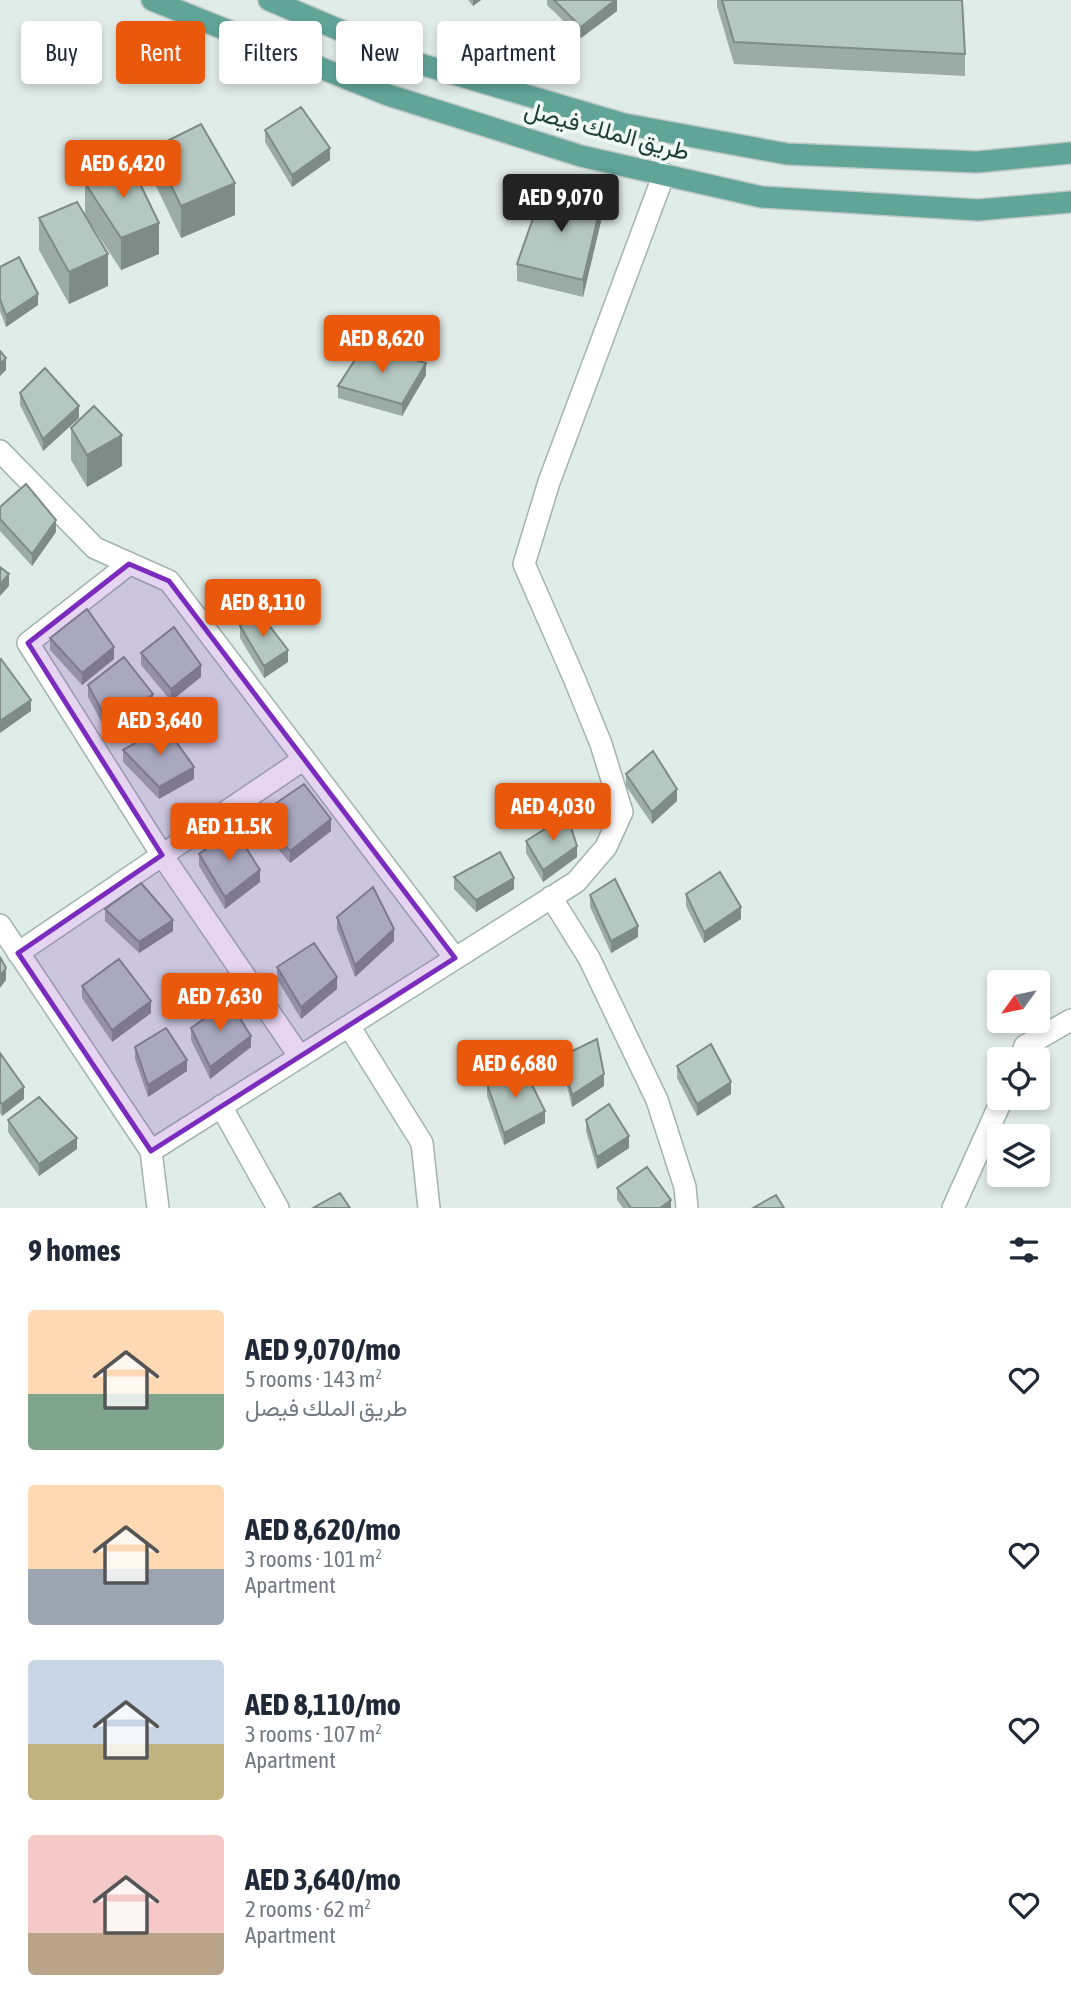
<!DOCTYPE html>
<meta charset="utf-8">
<style>
:root{--surface:#fff;--page:#f2f2f3;--text:#1f2937;--muted:#747a83;--accent:#ea580c}
body{margin:0;font-family:"Asap Condensed",Vazirmatn,sans-serif;background:var(--page);color:var(--text);height:100vh;display:flex;flex-direction:column;font-size:26px;white-space:nowrap}
*{box-sizing:border-box;margin:0}
p{font-size:23px;color:var(--muted)}
.icon{flex:none;width:38px;height:38px;fill:none;stroke:currentColor;stroke-width:2;stroke-linecap:round;stroke-linejoin:round}
.map{position:relative;height:1208px;overflow:hidden}
.details{display:flex;flex-direction:column;background:var(--surface);flex:1}
.details>*{flex:none}
.banner{position:absolute;left:21px;top:21px;width:700px;height:63px;display:flex;gap:14px}
.needle{width:46px;rotate:237deg}
.fabs{position:absolute;left:987px;top:970px;display:grid;gap:14px}
.fabs a{display:grid;place-items:center;width:63px;height:63px;border-radius:7px;background:var(--surface);box-shadow:0 4px 10px #0003;font-size:35px}
.price{position:absolute;translate:-50% -60px;padding:0 16px;border-radius:7px;background:var(--accent);color:#fff;font-size:23px;line-height:46px;filter:drop-shadow(0 2px 4px #0008)}
.price::after{content:'';position:absolute;left:50%;top:42px;width:21px;height:16px;margin-left:-10px;background:inherit;clip-path:polygon(0 0,100% 0,50% 100%)}
.price.active{background:#222;color:#fff}
ul{padding:0;list-style:none}
li{display:flex;align-items:center;gap:21px;height:175px;padding:0 28px}
li span{display:grid;place-items:center;flex:none;width:196px;height:140px;border-radius:7px;color:#555}
li>.icon{margin-inline-start:auto}
span .icon{width:84px;height:84px;fill:#fffc;stroke-width:1}
li b{font-size:30px}
h2{display:flex;justify-content:space-between;align-items:center;height:84px;padding:0 28px;font-size:30px}
.tag{padding:0 24px;border-radius:7px;background:var(--surface);box-shadow:0 4px 10px #0003;font-size:24px;line-height:63px}
.tag.active{background:var(--accent);color:#fff}
.map>svg:first-child{display:block}
</style>
<div class="map">
<svg width="1071" height="1208" viewBox="0 0 1071 1208">
<rect width="100%" height="100%" fill="#e0ece8"/>
<g fill="none" stroke-linecap="round" stroke-linejoin="round">
<g stroke="#a2b4b0" stroke-width="24">
<path id="minor" d="M0,451L95,548L169,581L455,958
M129,564L28,643L162,855L300,1057
M551,897L589,958L657,1100L685,1187L687,1208
M0,925L151,1151
M18,953L304,759
M349,1026L422,1143L429,1208
M1020,1059L1025,1046L1071,1020
M221,1106L278,1208
M158,1208L151,1151L576,882L606,847L622,812L601,744L574,678L524,564L549,482L664,174
M953,1208L1003,1097"/>
</g>
<g stroke="#c0c9c7" stroke-width="24">
<path id="major" d="M152,0L388,95L581,156L762,197L978,210L1071,202
M269,0L420,64L624,124L787,154L977,162L1071,153"/>
</g>
<use href="#minor" stroke="#fff" stroke-width="21"/>
<use href="#major" stroke="#61a599" stroke-width="21"/>
</g>
<path fill="#9caba6" d="M468,0H481L473,6Z
M547,0H617V11L581,38L547,5Z
M717,0H962L965,54V76L734,64L717,6Z
M265,130L330,160L292,187L265,142Z
M153,148L235,215L181,238L153,180Z
M85,183L159,254L121,270L85,215Z
M602,217L583,297L517,281V264Z
M39,218L108,286L69,304L39,250Z
M0,267L38,305L6,327L0,311Z
M426,375L402,416L338,398V386Z
M20,393L79,418L43,451L20,405Z
M71,428L122,466L87,487L71,460Z
M0,507L56,532L32,566L0,531Z
M240,626L288,662L264,678L240,638Z
M50,638L114,659L82,685L50,650Z
M141,653L201,677L171,701L141,665Z
M88,685L153,705L110,738L88,697Z
M123,750L194,779L159,799L123,762Z
M626,774L677,801L652,824L626,786Z
M259,815L331,831L290,863L259,827Z
M526,841L577,857L543,882L526,853Z
M199,854L260,882L225,909L199,866Z
M454,877L514,889L476,912L454,889Z
M686,894L741,919L704,943L686,906Z
M590,895L638,937L611,953L590,907Z
M105,909L173,931L139,953L105,921Z
M337,917L394,941L355,977L337,929Z
M277,967L337,989L301,1019L277,979Z
M82,986L151,1013L112,1042L82,998Z
M191,1028L251,1047L210,1079L191,1040Z
M135,1047L187,1071L148,1097L135,1059Z
M0,1053L24,1099L2,1116L0,1113Z
M562,1056L604,1086L572,1107L562,1067Z
M677,1066L731,1094L697,1116L677,1078Z
M487,1084L545,1123L504,1145L487,1096Z
M8,1120L77,1149L39,1176L8,1132Z
M586,1120L629,1148L597,1169L586,1131Z
M617,1188L671,1208H623L617,1200Z"/>
<path fill="#7f8b87" d="M473,0H481L473,6Z
M615,0H617V11L581,38V27Z
M330,148V160L292,187V175Z
M235,183V215L181,238V206Z
M602,200V217L583,297V280Z
M159,223V254L121,270V238Z
M108,254V286L69,304V272Z
M38,294V305L6,327V315Z
M6,358V370L0,376V364Z
M426,363V375L402,416V404Z
M79,406V418L43,451V439Z
M122,435V466L87,487V455Z
M56,520V532L32,566V554Z
M9,574V586L0,596V584Z
M114,647V659L82,685V673Z
M288,650V662L264,678V666Z
M201,665V677L171,701V689Z
M153,694V705L110,738V726Z
M31,700V711L0,733V721Z
M194,767V779L159,799V787Z
M677,789V801L652,824V812Z
M331,819V831L290,863V851Z
M577,846V857L543,882V870Z
M260,870V882L225,909V897Z
M514,878V889L476,912V900Z
M741,907V919L704,943V932Z
M173,920V931L139,953V942Z
M638,926V937L611,953V941Z
M394,929V941L355,977V965Z
M6,968V980L0,988V976Z
M337,977V989L301,1019V1007Z
M151,1001V1013L112,1042V1030Z
M251,1036V1047L210,1079V1067Z
M187,1060V1071L148,1097V1085Z
M604,1074V1086L572,1107V1095Z
M731,1082V1094L697,1116V1104Z
M24,1087V1099L2,1116V1104Z
M545,1111V1123L504,1145V1133Z
M629,1136V1148L597,1169V1157Z
M77,1138V1149L39,1176V1164Z
M671,1200V1208H660Z"/>
<path fill="#b5c7c1" stroke="#7f8b87" stroke-width="2" d="M554,0H615L581,27Z
M722,0H962L965,54L734,42Z
M301,107L330,148L292,175L265,130Z
M201,124L235,183L181,206L153,148Z
M129,161L159,223L121,238L85,183Z
M543,190L602,200L583,280L517,264Z
M77,202L108,254L69,272L39,218Z
M19,257L38,294L6,315L0,299V267Z
M364,346L426,363L402,404L338,386Z
M0,351L6,358L0,364Z
M45,368L79,406L43,439L20,393Z
M94,406L122,435L87,455L71,428Z
M26,484L56,520L32,554L0,519V507Z
M0,567L9,574L0,584Z
M87,609L114,647L82,673L50,638Z
M258,611L288,650L264,666L240,626Z
M174,627L201,665L171,689L141,653Z
M124,657L153,694L110,726L88,685Z
M1,659L31,700L0,721V660Z
M165,726L194,767L159,787L123,750Z
M653,751L677,789L652,812L626,774Z
M304,784L331,819L290,851L259,815Z
M567,815L577,846L543,870L526,841Z
M234,829L260,870L225,897L199,854Z
M500,852L514,878L476,900L454,877Z
M720,872L741,907L704,932L686,894Z
M615,879L638,926L611,941L590,895Z
M141,883L173,920L139,942L105,909Z
M373,887L394,929L355,965L337,917Z
M314,943L337,977L301,1007L277,967Z
M0,957L6,968L0,976Z
M119,959L151,1001L112,1030L82,986Z
M229,1001L251,1036L210,1067L191,1028Z
M166,1028L187,1060L148,1085L135,1047Z
M597,1039L604,1074L572,1095L562,1056Z
M711,1044L731,1082L697,1104L677,1066Z
M0,1053L24,1087L2,1104L0,1102Z
M524,1069L545,1111L504,1133L487,1084Z
M39,1097L77,1138L39,1164L8,1120Z
M609,1104L629,1136L597,1157L586,1120Z
M647,1167L671,1200L660,1208H631L617,1188Z
M340,1193L350,1208H313Z
M776,1195L784,1208H753Z"/>
<path fill="#7b2cbf" fill-opacity="0.2" stroke="#7b2cbf" stroke-width="5" stroke-linejoin="round" d="M129,564L169,581L455,958L151,1151L18,953L162,855L28,643Z"/>
<g text-anchor="middle" stroke-width="7" stroke-linejoin="round" paint-order="stroke">
<g font-size="24" fill="#1f3e38" stroke="#f1f9f5">
<text transform="translate(607 131) rotate(15)" y="8">طريق الملك فيصل</text>
</g>
</g>
</svg>
<div class="fabs">
<a><svg class="needle" viewBox="-14 -14 28 28"><path d="M0-13l5 13h-10z" fill="#e53935"/><path d="M0 13l5-13h-10z" fill="#747a83"/></svg></a>
<a><svg class="icon" aria-label="locate" viewBox="0 0 24 24"><circle cx="12" cy="12" r="6"/><path d="M12 2v4M12 18v4M2 12h4M18 12h4"/></svg></a>
<a><svg class="icon" aria-label="layers" viewBox="0 0 24 24"><path d="M12 4l9 5-9 5-9-5zM3 14l9 5 9-5"/></svg></a>
</div>
<b class="price" style="left:123px;top:200px">AED 6,420</b>
<b class="price active" style="left:561px;top:234px">AED 9,070</b>
<b class="price" style="left:382px;top:375px">AED 8,620</b>
<b class="price" style="left:263px;top:639px">AED 8,110</b>
<b class="price" style="left:160px;top:757px">AED 3,640</b>
<b class="price" style="left:553px;top:843px">AED 4,030</b>
<b class="price" style="left:229px;top:863px">AED 11.5K</b>
<b class="price" style="left:220px;top:1033px">AED 7,630</b>
<b class="price" style="left:515px;top:1100px">AED 6,680</b>
<div class="banner">
<a class="tag">Buy</a>
<a class="tag active">Rent</a>
<a class="tag">Filters</a>
<a class="tag">New</a>
<a class="tag">Apartment</a>
</div>
</div>
<section class="details">
<h2>9 homes<svg class="icon" aria-label="filters" viewBox="0 0 24 24"><path d="M4 7h16M4 17h16"/><circle cx="9" cy="7" r="2"/><circle cx="15" cy="17" r="2"/></svg></h2>
<ul>
<li><span style="background:linear-gradient(#ffd9b3 60%,#7fa58c 0)"><svg class="icon" aria-label="home" viewBox="0 0 24 24"><path d="M3 11l9-7 9 7M6 9v11h12V9"/></svg></span><div><b>AED 9,070/mo</b><p>5 rooms · 143 m²</p><p>طريق الملك فيصل</p></div><svg class="icon" aria-label="heart" viewBox="0 0 24 24"><path d="M12 20l-8-8c-3-5 5-10 8-4 3-6 11-1 8 4z"/></svg></li>
<li><span style="background:linear-gradient(#ffd9b3 60%,#9aa5b1 0)"><svg class="icon" aria-label="home" viewBox="0 0 24 24"><path d="M3 11l9-7 9 7M6 9v11h12V9"/></svg></span><div><b>AED 8,620/mo</b><p>3 rooms · 101 m²</p><p>Apartment</p></div><svg class="icon" aria-label="heart" viewBox="0 0 24 24"><path d="M12 20l-8-8c-3-5 5-10 8-4 3-6 11-1 8 4z"/></svg></li>
<li><span style="background:linear-gradient(#c9d6e8 60%,#c2b280 0)"><svg class="icon" aria-label="home" viewBox="0 0 24 24"><path d="M3 11l9-7 9 7M6 9v11h12V9"/></svg></span><div><b>AED 8,110/mo</b><p>3 rooms · 107 m²</p><p>Apartment</p></div><svg class="icon" aria-label="heart" viewBox="0 0 24 24"><path d="M12 20l-8-8c-3-5 5-10 8-4 3-6 11-1 8 4z"/></svg></li>
<li><span style="background:linear-gradient(#f6c9c9 70%,#b9a48a 0)"><svg class="icon" aria-label="home" viewBox="0 0 24 24"><path d="M3 11l9-7 9 7M6 9v11h12V9"/></svg></span><div><b>AED 3,640/mo</b><p>2 rooms · 62 m²</p><p>Apartment</p></div><svg class="icon" aria-label="heart" viewBox="0 0 24 24"><path d="M12 20l-8-8c-3-5 5-10 8-4 3-6 11-1 8 4z"/></svg></li>
</ul>
</section>
